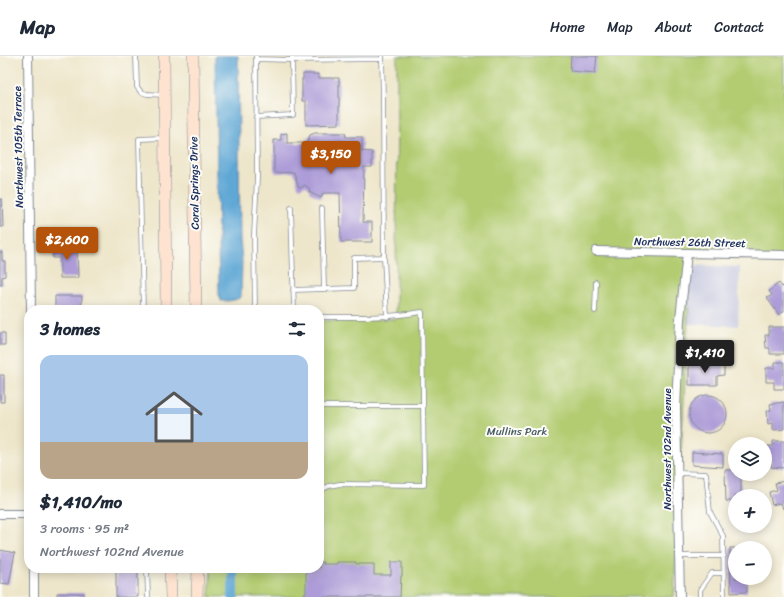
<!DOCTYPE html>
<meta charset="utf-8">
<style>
:root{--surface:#fff;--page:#f6f6f7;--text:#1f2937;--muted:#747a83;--line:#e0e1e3;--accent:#b45309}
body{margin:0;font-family:Sriracha,sans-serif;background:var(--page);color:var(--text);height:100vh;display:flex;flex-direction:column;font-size:15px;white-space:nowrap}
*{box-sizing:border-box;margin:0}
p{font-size:13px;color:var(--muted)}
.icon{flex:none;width:22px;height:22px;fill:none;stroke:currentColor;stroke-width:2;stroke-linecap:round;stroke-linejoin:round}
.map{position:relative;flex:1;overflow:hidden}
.panel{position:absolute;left:24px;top:249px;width:300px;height:268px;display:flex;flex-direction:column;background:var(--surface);border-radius:16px;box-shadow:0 2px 10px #0003}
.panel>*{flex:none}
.buttons{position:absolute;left:728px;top:381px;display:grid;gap:8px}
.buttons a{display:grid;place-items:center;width:44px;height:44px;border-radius:50%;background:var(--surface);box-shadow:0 2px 10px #0003;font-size:20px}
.price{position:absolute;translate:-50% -34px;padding:0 9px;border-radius:4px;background:var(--accent);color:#fff;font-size:13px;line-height:26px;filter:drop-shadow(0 1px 2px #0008)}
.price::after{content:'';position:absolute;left:50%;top:24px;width:12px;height:9px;margin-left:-6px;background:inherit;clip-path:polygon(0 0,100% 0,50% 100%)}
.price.selected{background:#222;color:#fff}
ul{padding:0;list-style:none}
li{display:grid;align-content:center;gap:8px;height:212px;padding:0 16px}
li+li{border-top:1px solid var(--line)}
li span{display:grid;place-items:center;height:124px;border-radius:12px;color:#555}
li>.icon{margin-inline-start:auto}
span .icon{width:72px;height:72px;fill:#fffc;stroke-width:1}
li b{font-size:17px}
h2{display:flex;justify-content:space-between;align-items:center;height:48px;padding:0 16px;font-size:17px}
header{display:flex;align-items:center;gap:24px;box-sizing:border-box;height:56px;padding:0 20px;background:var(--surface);border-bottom:1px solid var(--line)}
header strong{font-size:19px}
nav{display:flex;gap:22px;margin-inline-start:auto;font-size:14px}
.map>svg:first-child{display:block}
</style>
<header>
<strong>Map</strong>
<nav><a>Home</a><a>Map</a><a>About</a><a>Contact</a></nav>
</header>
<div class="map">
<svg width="784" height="541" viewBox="0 0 784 541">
<rect width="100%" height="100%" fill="#fdfcf7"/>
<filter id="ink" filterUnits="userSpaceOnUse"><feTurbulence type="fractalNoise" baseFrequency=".025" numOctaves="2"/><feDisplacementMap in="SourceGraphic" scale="8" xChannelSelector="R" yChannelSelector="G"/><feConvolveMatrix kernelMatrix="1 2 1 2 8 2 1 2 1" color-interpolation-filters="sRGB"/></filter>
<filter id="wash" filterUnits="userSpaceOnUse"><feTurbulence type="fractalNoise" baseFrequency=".012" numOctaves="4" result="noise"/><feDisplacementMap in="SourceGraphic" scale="16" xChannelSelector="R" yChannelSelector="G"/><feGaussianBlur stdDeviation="0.9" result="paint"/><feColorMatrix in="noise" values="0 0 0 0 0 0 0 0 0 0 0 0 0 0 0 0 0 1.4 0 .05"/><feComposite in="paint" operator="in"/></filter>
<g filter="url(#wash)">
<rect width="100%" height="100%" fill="#eee6ca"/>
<path fill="#c0c2dd" d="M691,209L740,211L738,270L688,268Z"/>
<path fill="#b3cc72" stroke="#677e68" d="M397,0H784V203L691,201L674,541H209L211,512H319V265L396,263Z"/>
<path fill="#5ea7d5" stroke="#3c6b9a" d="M215,0H238L240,184L242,205L241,241C235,245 228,245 221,245L219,239Z"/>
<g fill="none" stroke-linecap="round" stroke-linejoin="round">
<path stroke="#5ea7d5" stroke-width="10" d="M233,512V541"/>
</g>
<g id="blocks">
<path fill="#ad9cd8" d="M571,0H597L595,17L570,15Z
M303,18H318V22H339V68L306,69V45H302V23H303Z
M287,77V87H307L310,79L315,77H345L346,81H362V95L372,96V111H364L363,166H372V186H341L340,137H323L321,142L309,136L310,133L305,129L300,132L298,130L294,116L276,117L274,114V84H281V78Z
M0,143H2L3,171H0Z
M77,190L78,222H60V202H53V191Z
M0,196H2V205H5V220L2,221V229H0Z
M779,227L782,231L784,229V255L779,259L767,242L772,239L769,235Z
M55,240H82L81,253H76V254H55Z
M769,271H784V298H770V292H766L765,279H769Z
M0,277H5V289H0Z
M775,306H784V333H774V326H766V312H775Z
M724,307V319L717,320V329H689V308Z
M0,319H4V346H0Z
M689 358a19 19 0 1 1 38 0a19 19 0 1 1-38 0Z
M784,346V373L773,374V367L768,368L767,355L771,354L770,348Z
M773,385H784V412L771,411V404H767L768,390H773Z
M692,396L723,398V411L692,409Z
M725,414H735V418H741V440H735V445H726Z
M784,425V452L783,453L781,447L772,449L769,436L777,434L775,427Z
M730,492H735V522H747V536L731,537Z
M0,494L15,497L9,528L0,527Z
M319,506H323V508H337V506H356V508H374V519H391V506H402V520H401L400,541H303V538H306V512H319Z
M116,512H138V541H116Z
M57,537H84V541H57Z"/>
</g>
</g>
<g filter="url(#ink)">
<use href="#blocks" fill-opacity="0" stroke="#848a94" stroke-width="1"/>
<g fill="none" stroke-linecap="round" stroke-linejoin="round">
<g stroke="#848a94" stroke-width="5.5">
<path id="lane" d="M136,0L137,31L141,36L147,38L164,39
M292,0V4L382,3
M382,0L383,43L384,201
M256,3L292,4L293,59L256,61
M291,152L294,254
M322,152L324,233
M293,234L354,232V202L384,201L387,261
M143,254L139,83L163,82
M255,254L254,179L257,122L256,0
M595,255L596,226
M319,261C354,261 388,262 422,256L424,429L340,428L329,430L319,435
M319,350H423
M678,417L706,418L710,456L723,480L724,541
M679,500H724
M147,512L148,541
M700,541V534L712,517H724"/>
</g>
<g stroke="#848a94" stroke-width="10">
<path id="street" d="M28,0L31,254
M596,195L784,199
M0,458H29
M34,512V541
M680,541L676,352L680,263L687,197"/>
</g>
<g stroke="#848a94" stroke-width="12">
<path id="secondary" d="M164,0L166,254
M193,0L196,254
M170,512L171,541
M197,541L198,512"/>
</g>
<use href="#lane" stroke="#fff" stroke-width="4"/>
<use href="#street" stroke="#fff" stroke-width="8"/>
<use href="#secondary" stroke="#fee3d1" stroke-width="11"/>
</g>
</g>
<g text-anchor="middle" stroke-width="4" stroke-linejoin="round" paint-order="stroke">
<g font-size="11" fill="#1b2f5e" stroke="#fdfcf7">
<text transform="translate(18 91) rotate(-91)" y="4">Northwest 105th Terrace</text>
<text transform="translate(194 127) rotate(-91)" y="4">Coral Springs Drive</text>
<text transform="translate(690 186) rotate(1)" y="4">Northwest 26th Street</text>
<text transform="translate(667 393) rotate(-90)" y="4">Northwest 102nd Avenue</text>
</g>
<g font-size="11" fill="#495e64" stroke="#fdfcf7">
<text x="517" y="379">Mullins Park</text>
</g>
</g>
</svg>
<div class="buttons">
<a><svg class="icon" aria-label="layers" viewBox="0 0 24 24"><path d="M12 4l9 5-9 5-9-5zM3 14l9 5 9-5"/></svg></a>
<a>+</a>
<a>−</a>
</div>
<b class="price" style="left:331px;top:119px">$3,150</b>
<b class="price" style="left:67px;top:205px">$2,600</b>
<b class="price selected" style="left:705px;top:318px">$1,410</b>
<section class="panel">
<h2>3 homes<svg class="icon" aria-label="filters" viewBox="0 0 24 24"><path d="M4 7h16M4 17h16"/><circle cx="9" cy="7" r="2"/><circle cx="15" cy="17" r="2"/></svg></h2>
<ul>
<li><span style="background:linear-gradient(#a9c7e8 70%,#b9a48a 0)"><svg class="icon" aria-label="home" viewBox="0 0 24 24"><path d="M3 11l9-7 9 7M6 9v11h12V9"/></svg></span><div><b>$1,410/mo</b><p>3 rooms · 95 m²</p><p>Northwest 102nd Avenue</p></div></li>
</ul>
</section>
</div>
